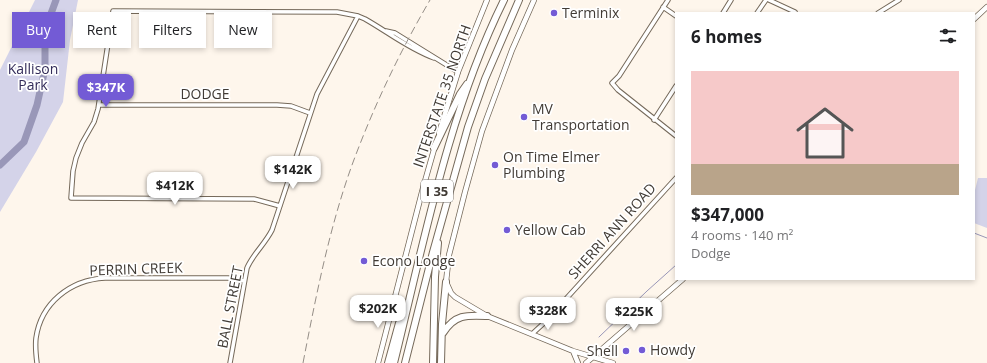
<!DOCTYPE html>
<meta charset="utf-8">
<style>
:root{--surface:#fff;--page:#f2f2f2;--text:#202124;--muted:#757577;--line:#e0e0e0;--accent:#735bd5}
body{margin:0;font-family:"Open Sans",sans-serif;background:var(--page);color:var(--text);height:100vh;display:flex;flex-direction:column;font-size:15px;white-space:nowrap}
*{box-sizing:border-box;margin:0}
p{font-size:13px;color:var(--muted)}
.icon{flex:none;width:22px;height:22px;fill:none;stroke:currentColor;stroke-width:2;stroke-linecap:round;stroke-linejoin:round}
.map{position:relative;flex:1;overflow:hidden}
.panel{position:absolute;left:675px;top:12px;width:300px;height:268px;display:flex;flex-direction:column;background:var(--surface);border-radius:0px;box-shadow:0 2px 6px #0003}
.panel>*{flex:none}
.guide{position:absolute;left:12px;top:12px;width:380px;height:36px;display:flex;gap:8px}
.price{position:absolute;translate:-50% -34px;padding:0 9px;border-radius:8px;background:#fff;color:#222;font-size:13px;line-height:26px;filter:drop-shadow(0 1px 2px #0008)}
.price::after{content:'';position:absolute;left:50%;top:24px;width:12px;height:9px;margin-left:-6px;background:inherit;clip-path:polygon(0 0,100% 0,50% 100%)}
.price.current{background:var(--accent);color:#fff}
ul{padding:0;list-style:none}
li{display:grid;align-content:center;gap:8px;height:212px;padding:0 16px}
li+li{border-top:1px solid var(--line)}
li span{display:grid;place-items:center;height:124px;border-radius:0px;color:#555}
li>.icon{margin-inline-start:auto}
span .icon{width:72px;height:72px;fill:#fffc;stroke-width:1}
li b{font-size:17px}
h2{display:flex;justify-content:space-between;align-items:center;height:48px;padding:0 16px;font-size:17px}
.tag{padding:0 14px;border-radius:0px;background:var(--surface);box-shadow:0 2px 6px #0003;font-size:14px;line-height:36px}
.tag.current{background:var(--accent);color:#fff}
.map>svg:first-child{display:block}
</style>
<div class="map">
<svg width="987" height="363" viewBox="0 0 987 363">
<rect width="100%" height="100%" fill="#fef6ec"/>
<path fill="#d4d3e9" d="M35,0H78L70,40L63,102L36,152L0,212V70Z
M978,178H987V228L974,223V194Z"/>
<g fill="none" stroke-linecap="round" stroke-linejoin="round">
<path stroke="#9997b8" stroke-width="1" d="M974,233L987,238
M599,337L647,291L676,265"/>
<path stroke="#9997b8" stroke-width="7" d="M0,165L24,142L37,105L45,69V30L56,0"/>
<g stroke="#75695a" stroke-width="5.5">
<path id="street" d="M668,0L619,76L612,83L618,90L676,136
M769,0L795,12
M663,7L676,16
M723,13L731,0
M757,13L766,0
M878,13L899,0
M386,31L395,33L458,72
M99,105H277L291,106L310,113
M654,120L676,86
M280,206L254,199L71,198L73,171L76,158L82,143L94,122L98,109L113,11L337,12L358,16L365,19C388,32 409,49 434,58
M532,334L544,323L676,178
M37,363C36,355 35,346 36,338C41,303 70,280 105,278H228L244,281
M230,363L247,268C253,254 265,244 272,230L317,94L358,16"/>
</g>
<g stroke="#75695a" stroke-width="6">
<path id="secondary" d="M534,0L512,50L482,131L465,192L449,255L446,282L451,293L455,297L487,316L573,351L613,363
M974,19L987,7
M439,133L458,72L487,0
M573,351L578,363
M378,363L423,188L435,146
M586,363L683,279"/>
</g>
<g stroke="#75695a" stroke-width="8">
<path id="highway" d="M434,148L460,94L467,84
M443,333C455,314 467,315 487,316
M388,363L399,323
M394,363C424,242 448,113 504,0
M405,363L433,252L468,127L485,79L519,0
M433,363L435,277L438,243
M441,363L442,324L446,282"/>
</g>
<use href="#street" stroke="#fff" stroke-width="3.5"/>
<use href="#secondary" stroke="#fff" stroke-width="4.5"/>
<use href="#highway" stroke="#fff" stroke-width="6"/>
<path stroke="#948d86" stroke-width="1" stroke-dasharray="8 4" stroke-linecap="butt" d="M303,363C316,296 329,229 352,165C373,108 399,53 430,0"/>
</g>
<g fill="#735bd5" stroke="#fff" stroke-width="1.5">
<circle cx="554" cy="13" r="4"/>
<circle cx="524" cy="117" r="4"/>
<circle cx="495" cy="165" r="4"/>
<circle cx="507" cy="230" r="4"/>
<circle cx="364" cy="261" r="4"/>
<circle cx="642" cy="350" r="4"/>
<circle cx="626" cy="351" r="4"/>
</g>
<g text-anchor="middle" stroke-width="3.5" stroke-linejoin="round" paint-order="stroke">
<rect fill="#fff" stroke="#7a7672" stroke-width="1" x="421" y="180" width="32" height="22" rx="3"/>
<g font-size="13" font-weight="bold" fill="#413b35">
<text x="437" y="196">I 35</text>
</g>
<g font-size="14" fill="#413b35" stroke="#fff" text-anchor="start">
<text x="562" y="18">Terminix</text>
<text x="532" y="114">MV<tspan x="532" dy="16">Transportation</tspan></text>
<text x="503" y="162">On Time Elmer<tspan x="503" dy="16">Plumbing</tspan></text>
<text x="515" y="235">Yellow Cab</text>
<text x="372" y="266">Econo Lodge</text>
<text x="650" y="355">Howdy</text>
<text x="618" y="356" text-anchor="end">Shell</text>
</g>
<g font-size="14" fill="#332c59" stroke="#fff">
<text x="33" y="74">Kallison<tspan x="33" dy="16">Park</tspan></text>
</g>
<g font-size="14" fill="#413b35" stroke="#fff">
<text x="205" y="99">DODGE</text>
<text transform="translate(442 96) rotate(-71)" y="5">INTERSTATE 35 NORTH</text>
<text transform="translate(612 231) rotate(-48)" y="5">SHERRI ANN ROAD</text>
<text transform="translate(136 269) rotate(-2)" y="5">PERRIN CREEK</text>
<text transform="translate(230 307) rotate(-79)" y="5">BALL STREET</text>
</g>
</g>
</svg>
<b class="price current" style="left:106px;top:108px">$347K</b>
<b class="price" style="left:293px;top:190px">$142K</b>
<b class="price" style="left:175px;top:206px">$412K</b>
<b class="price" style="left:378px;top:329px">$202K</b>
<b class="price" style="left:548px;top:331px">$328K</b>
<b class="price" style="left:634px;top:332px">$225K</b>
<div class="guide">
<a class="tag current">Buy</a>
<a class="tag">Rent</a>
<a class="tag">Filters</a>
<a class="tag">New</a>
</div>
<section class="panel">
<h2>6 homes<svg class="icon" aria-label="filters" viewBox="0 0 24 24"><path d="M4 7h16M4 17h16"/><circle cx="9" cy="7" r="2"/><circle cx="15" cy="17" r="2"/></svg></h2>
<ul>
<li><span style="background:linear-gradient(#f6c9c9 75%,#b9a48a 0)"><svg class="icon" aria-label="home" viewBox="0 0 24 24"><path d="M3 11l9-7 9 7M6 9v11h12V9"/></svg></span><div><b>$347,000</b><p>4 rooms · 140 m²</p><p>Dodge</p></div></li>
</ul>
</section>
</div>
